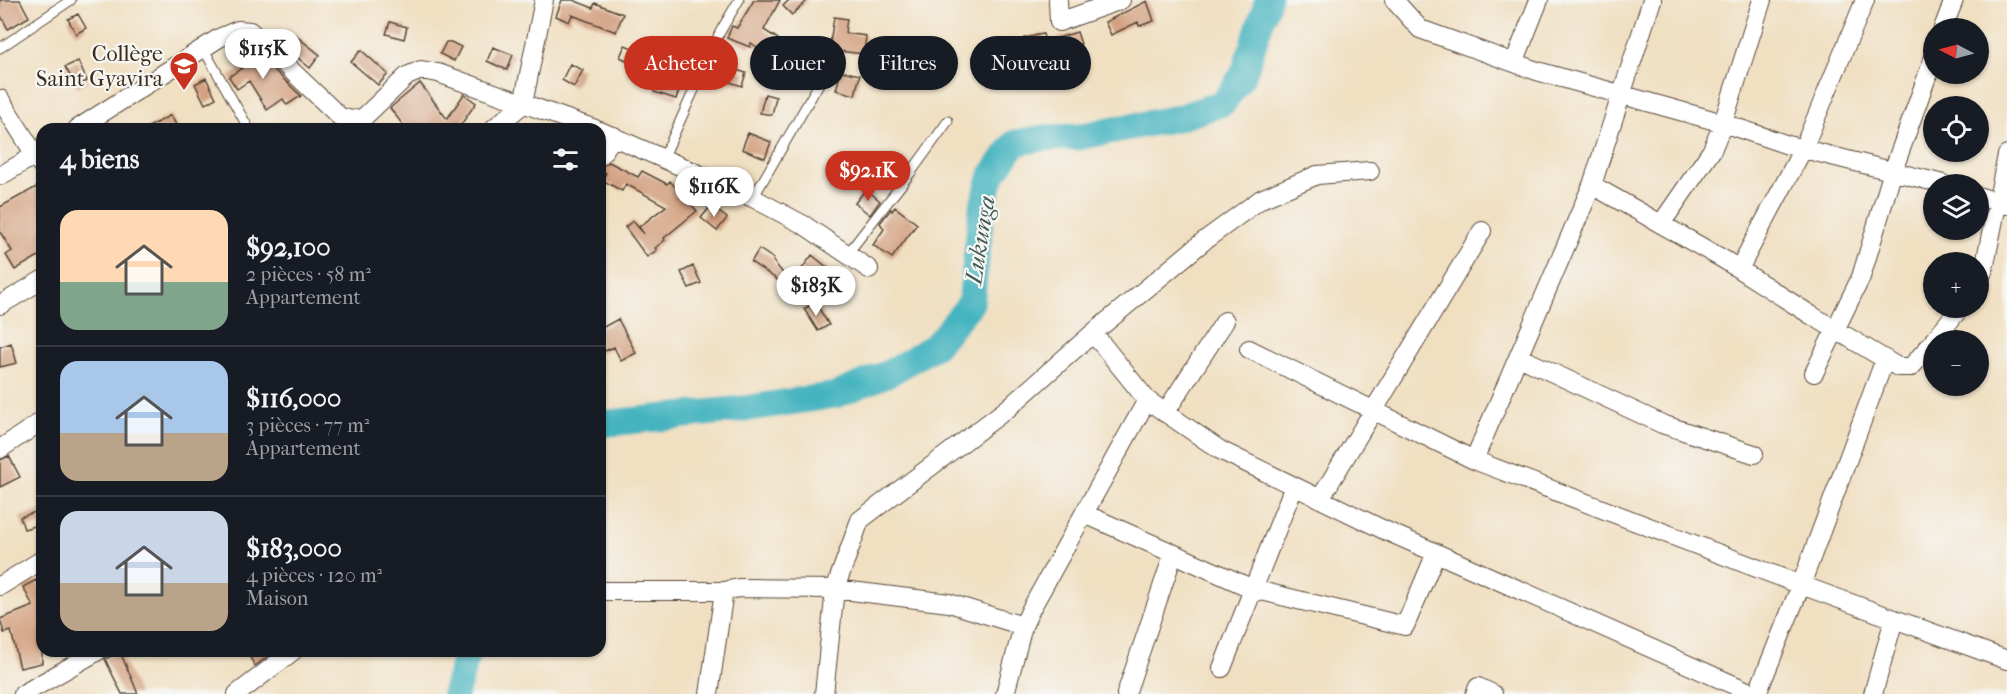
<!DOCTYPE html>
<html lang="fr">
<meta charset="utf-8">
<style>
:root{--surface:#171b24;--page:#20242c;--text:#f1f3f6;--muted:#9ea1a6;--line:#363941;--accent:#c8321e}
body{margin:0;font-family:"IM FELL French Canon",serif;background:var(--page);color:var(--text);height:100vh;display:flex;flex-direction:column;font-size:22px;white-space:nowrap}
*{box-sizing:border-box;margin:0}
p{font-size:20px;color:var(--muted)}
.icon{flex:none;width:33px;height:33px;fill:none;stroke:currentColor;stroke-width:2;stroke-linecap:round;stroke-linejoin:round}
.map{position:relative;flex:1;overflow:hidden}
.panel{position:absolute;left:36px;top:123px;width:570px;height:534px;display:flex;flex-direction:column;background:var(--surface);border-radius:18px;box-shadow:0 2px 4px #0004}
.panel>*{flex:none}
.guide{position:absolute;left:624px;top:36px;width:570px;height:54px;display:flex;gap:12px}
.needle{width:39px;rotate:276deg}
.fabs{position:absolute;left:1923px;top:18px;display:grid;gap:12px}
.fabs a{display:grid;place-items:center;width:66px;height:66px;border-radius:50%;background:var(--surface);box-shadow:0 2px 4px #0004;font-size:30px}
.price{position:absolute;translate:-50% -51px;padding:0 14px;border-radius:21px;background:#fff;color:#222;font-size:20px;line-height:39px;filter:drop-shadow(0 2px 3px #0008)}
.price::after{content:'';position:absolute;left:50%;top:36px;width:18px;height:14px;margin-left:-9px;background:inherit;clip-path:polygon(0 0,100% 0,50% 100%)}
.price.selected{background:var(--accent);color:#fff}
ul{padding:0;list-style:none}
li{display:flex;align-items:center;gap:18px;height:150px;padding:0 24px}
li+li{border-top:2px solid var(--line)}
li span{display:grid;place-items:center;flex:none;width:168px;height:120px;border-radius:18px;color:#555}
li>.icon{margin-inline-start:auto}
span .icon{width:72px;height:72px;fill:#fffc;stroke-width:1}
li b{font-size:26px}
h2{display:flex;justify-content:space-between;align-items:center;height:72px;padding:0 24px;font-size:26px}
.pill{padding:0 21px;border-radius:27px;background:var(--surface);box-shadow:0 2px 4px #0004;font-size:21px;line-height:54px}
.pill.selected{background:var(--accent);color:#fff}
.map>svg:first-child{display:block}
</style>
<div class="map">
<svg width="2007" height="694" viewBox="0 0 2007 694">
<rect width="100%" height="100%" fill="#f6f6f2"/>
<filter id="ink" filterUnits="userSpaceOnUse"><feTurbulence type="fractalNoise" baseFrequency=".0167" numOctaves="2"/><feDisplacementMap in="SourceGraphic" scale="12" xChannelSelector="R" yChannelSelector="G"/><feConvolveMatrix kernelMatrix="1 2 1 2 8 2 1 2 1" color-interpolation-filters="sRGB"/></filter>
<filter id="wash" filterUnits="userSpaceOnUse"><feTurbulence type="fractalNoise" baseFrequency=".008" numOctaves="4" result="noise"/><feDisplacementMap in="SourceGraphic" scale="24" xChannelSelector="R" yChannelSelector="G"/><feGaussianBlur stdDeviation="1.35" result="paint"/><feColorMatrix in="noise" values="0 0 0 0 0 0 0 0 0 0 0 0 0 0 0 0 0 1.4 0 .05"/><feComposite in="paint" operator="in"/></filter>
<g filter="url(#wash)">
<rect width="100%" height="100%" fill="#f0dfc1"/>
<g fill="none" stroke-linecap="round" stroke-linejoin="round">
<path stroke="#45b4bf" stroke-width="27" d="M600,424L743,409L836,395L889,373L935,346L971,303L982,208L992,175L1015,143L1044,138L1077,137L1178,118L1223,103L1243,75L1268,0
M455,694L468,651"/>
</g>
<g id="blocks">
<path fill="#d3a181" d="M0,0H20L29,17L8,29L0,14Z
M562,0H573L593,8L595,3L623,14L616,32L572,15L569,22L556,16Z
M754,0H780L764,30L778,39L767,54L751,43L750,47L727,38L732,26L737,28Z
M789,0H808L792,15L783,6Z
M1147,1L1154,21L1139,26L1138,22L1111,35L1105,22Z
M78,14L86,28L76,34L68,19Z
M834,17L847,19L845,33L866,36L864,54L829,50Z
M390,22L407,27L404,39L386,34Z
M1077,32L1081,44L1048,54V57L1030,61L1024,38L1043,34L1045,42Z
M295,35L320,55L310,68L285,47Z
M240,41L245,42L301,96L287,105L283,99L267,110L249,81L237,89L229,77L252,61L236,46Z
M446,42H451L461,47L454,61L440,54Z
M625,45L656,58L650,71L620,57Z
M493,47L513,55L507,70L487,61Z
M361,50L388,74L378,85L351,62Z
M774,52L789,55L790,58L785,75L769,71Z
M987,54L990,69L976,71L973,57Z
M78,61L87,81L77,87L65,67Z
M570,64L583,70L574,87L562,80Z
M730,68L746,73L742,86L727,81Z
M841,71L860,75L855,95L836,90Z
M660,75L682,82L676,99L654,92Z
M206,78L216,98L205,104L195,84Z
M420,83L447,119L464,94L476,103L458,129H406L390,108Z
M765,94L776,97L772,115L760,113Z
M171,115L178,129H145Z
M748,133L771,142L765,158L742,149Z
M857,156L882,167L875,184L849,173Z
M609,162L638,177L642,171L667,184L670,181L697,211L664,238L665,240L655,248L657,250L647,257L625,227L633,221L644,234L639,227L666,206L626,184L622,191L602,180L606,173L600,170V167Z
M42,184V254L15,270L6,255L12,251L0,232V207Z
M866,189L880,201L870,215L855,203Z
M711,206L727,218L717,231L701,218Z
M895,207L917,224L892,258L873,245L884,229L880,223L891,209L892,211Z
M759,249L774,259L773,261L796,289L794,291L751,262Z
M812,255L828,268L817,283L801,270Z
M693,266L701,283L689,288L681,272Z
M815,302L829,325L818,331L804,309Z
M618,319L636,353L621,361L614,347L600,353V329Z
M11,343L17,363L0,367V347Z
M9,456L20,477L0,487V460Z
M42,510V524L24,529L20,517Z
M36,580L42,592V663L20,668L11,631L4,633L0,619L33,606L23,587Z
M246,651H275L255,666Z
M120,652L131,677L138,694H122L105,659Z"/>
</g>
</g>
<g filter="url(#ink)">
<use href="#blocks" fill-opacity="0" stroke="#564536" stroke-width="1.5"/>
<g fill="none" stroke-linecap="round" stroke-linejoin="round">
<g stroke="#564536" stroke-width="11">
<path id="service" d="M0,48L71,0
M203,48L249,129
M663,159L720,32L739,0
M753,198L824,75
M848,253L909,175L948,121"/>
</g>
<g stroke="#564536" stroke-width="20">
<path id="minor" d="M1058,0L1059,22L1121,0
M1394,0L1420,29L1537,71L1723,123L1788,145L1943,184
M1943,28L1954,0
M1514,63L1539,0
M0,99L42,166
M77,129L219,38L238,30L250,31L339,116L351,120L363,118L407,76L421,70L438,73L595,129
M493,129L523,104L544,0
M600,131L753,198L804,225L869,269
M600,156L614,136
M0,176L42,151
M1592,185L1723,259L1811,315L1898,367H1911L1934,341
M1978,196L2007,205
M1661,224L1712,150L1723,123L1762,0
M1739,269L1803,149L1865,0
M1978,283L1984,269L2007,155
M0,305L42,280
M1093,333L1147,400L1220,450L1382,529L1754,694
M1934,340L1960,308
M1249,349L1474,460L1801,585L2007,660
M1519,357L1662,424L1754,454
M1814,373L1861,277L1893,171L1934,57
M1165,413L1225,321
M0,449L42,421
M1474,460L1592,185L1652,0
M1320,499L1482,231
M1085,514L1253,589L1405,626L1436,553
M0,586L42,560
M602,591H724L739,588L835,589L949,603L1023,626
M1222,668L1294,486
M23,694L98,651
M237,694L293,651
M709,694L724,591
M824,694L835,589L860,520L1007,409L1093,333L1205,240L1261,199L1317,175L1370,171
M1005,694L1023,626L1031,609L1147,400
M1126,694L1173,555
M1475,694L1478,687L1493,694
M1757,694L1801,585L1885,359
M1873,694L1894,619"/>
</g>
<use href="#service" stroke="#fff" stroke-width="9"/>
<use href="#minor" stroke="#fff" stroke-width="18"/>
</g>
</g>
<defs>
<g id="school-pin" transform="scale(1.5)"><path d="M0 17L-7.5 6A9.5 9.5 0 1 1 7.5 6Z" fill="#c8321e" stroke="#f6f6f2"/><path d="M0-5L7-2L0 1L-7-2ZM-4 1L0 2.5L4 1V4Q0 6-4 4Z" fill="#fff"/></g>
</defs>
<g fill-rule="evenodd">
<use href="#school-pin" x="184" y="66"/>
</g>
<g text-anchor="middle" stroke-width="4.5" stroke-linejoin="round" paint-order="stroke">
<g font-size="22" fill="#3b2a1e" stroke="#f6f6f2" text-anchor="end">
<text x="163" y="61">Collège<tspan x="163" dy="25">Saint Gyavira</tspan></text>
</g>
<g font-size="24" font-style="italic" fill="#3e5a56" stroke="#f6f6f2">
<text transform="translate(980 240) rotate(-81)" y="8">Lukunga</text>
</g>
</g>
</svg>
<div class="fabs">
<a><svg class="needle" viewBox="-14 -14 28 28"><path d="M0-13l5 13h-10z" fill="#e53935"/><path d="M0 13l5-13h-10z" fill="#9ea1a6"/></svg></a>
<a><svg class="icon" aria-label="locate" viewBox="0 0 24 24"><circle cx="12" cy="12" r="6"/><path d="M12 2v4M12 18v4M2 12h4M18 12h4"/></svg></a>
<a><svg class="icon" aria-label="layers" viewBox="0 0 24 24"><path d="M12 4l9 5-9 5-9-5zM3 14l9 5 9-5"/></svg></a>
<a>+</a>
<a>−</a>
</div>
<b class="price" style="left:263px;top:80px">$115K</b>
<b class="price selected" style="left:868px;top:202px">$92.1K</b>
<b class="price" style="left:714px;top:218px">$116K</b>
<b class="price" style="left:816px;top:317px">$183K</b>
<div class="guide">
<a class="pill selected">Acheter</a>
<a class="pill">Louer</a>
<a class="pill">Filtres</a>
<a class="pill">Nouveau</a>
</div>
<section class="panel">
<h2>4 biens<svg class="icon" aria-label="filters" viewBox="0 0 24 24"><path d="M4 7h16M4 17h16"/><circle cx="9" cy="7" r="2"/><circle cx="15" cy="17" r="2"/></svg></h2>
<ul>
<li><span style="background:linear-gradient(#ffd9b3 60%,#7fa58c 0)"><svg class="icon" aria-label="home" viewBox="0 0 24 24"><path d="M3 11l9-7 9 7M6 9v11h12V9"/></svg></span><div><b>$92,100</b><p>2 pièces · 58 m²</p><p>Appartement</p></div></li>
<li><span style="background:linear-gradient(#a9c7e8 60%,#b9a48a 0)"><svg class="icon" aria-label="home" viewBox="0 0 24 24"><path d="M3 11l9-7 9 7M6 9v11h12V9"/></svg></span><div><b>$116,000</b><p>3 pièces · 77 m²</p><p>Appartement</p></div></li>
<li><span style="background:linear-gradient(#c9d6e8 60%,#b9a48a 0)"><svg class="icon" aria-label="home" viewBox="0 0 24 24"><path d="M3 11l9-7 9 7M6 9v11h12V9"/></svg></span><div><b>$183,000</b><p>4 pièces · 120 m²</p><p>Maison</p></div></li>
</ul>
</section>
</div>
